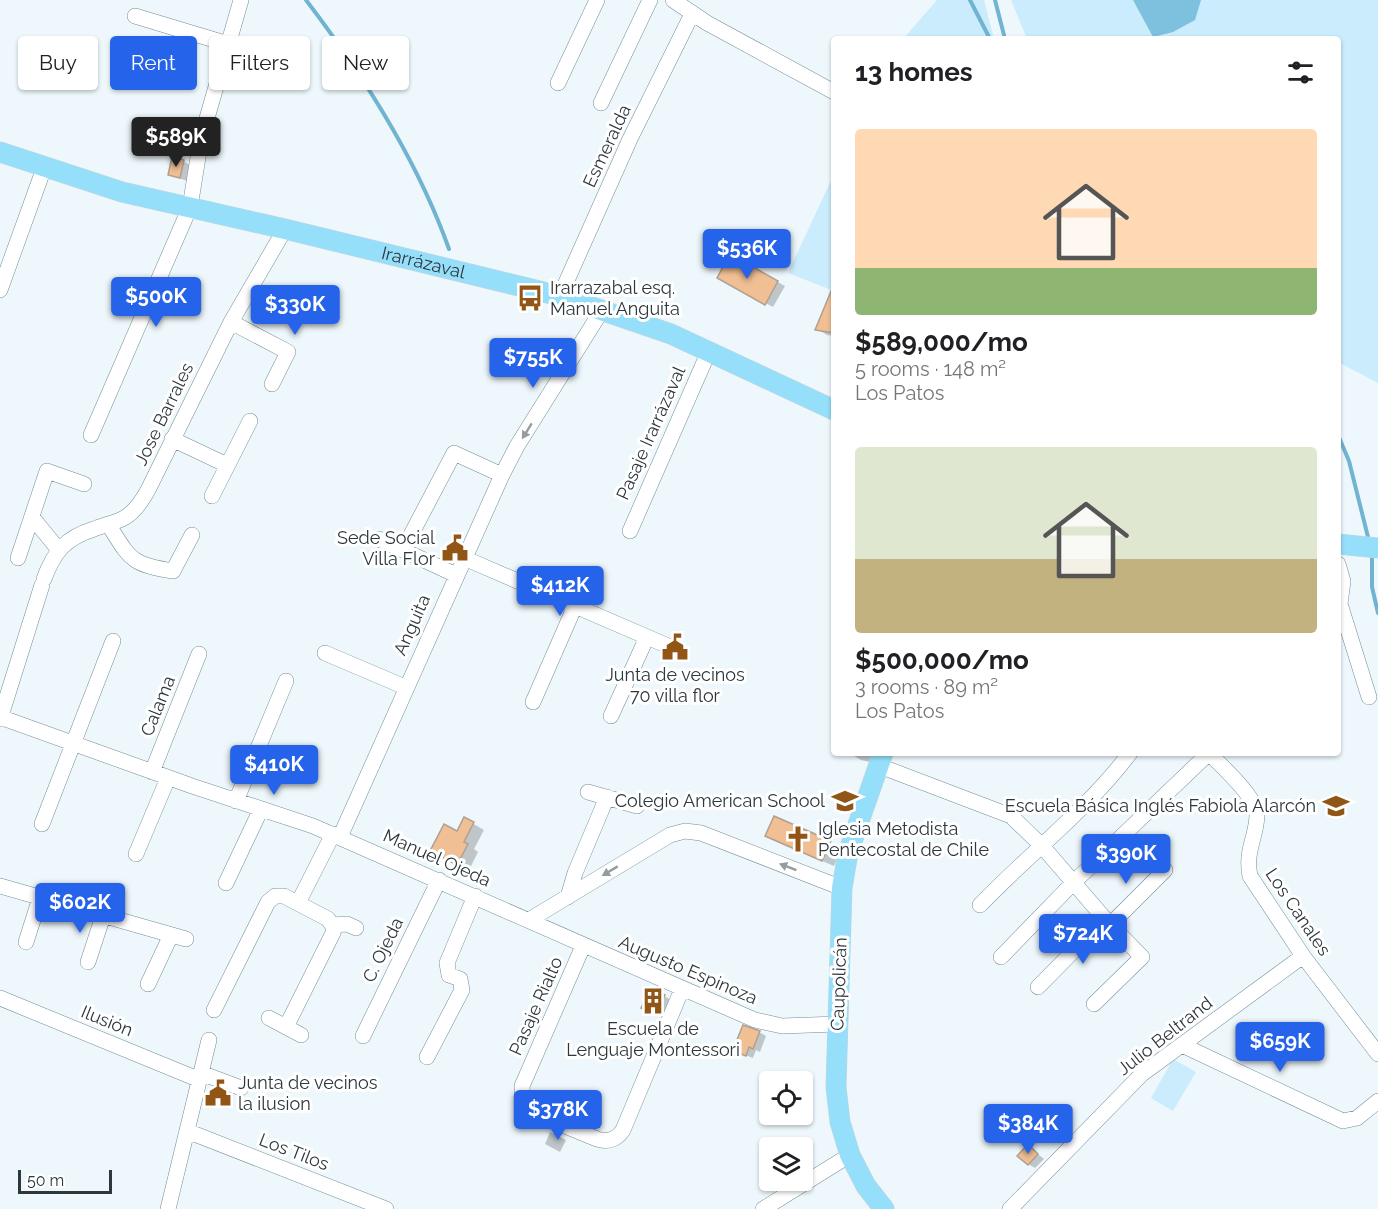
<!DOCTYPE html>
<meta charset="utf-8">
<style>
:root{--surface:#fff;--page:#f6f6f6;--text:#202124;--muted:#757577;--accent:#2563eb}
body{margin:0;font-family:Raleway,sans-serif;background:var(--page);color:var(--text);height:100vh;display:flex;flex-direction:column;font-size:22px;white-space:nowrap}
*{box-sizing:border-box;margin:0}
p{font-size:20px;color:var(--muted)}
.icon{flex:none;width:33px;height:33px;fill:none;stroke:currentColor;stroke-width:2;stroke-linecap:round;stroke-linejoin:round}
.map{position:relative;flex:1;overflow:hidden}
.side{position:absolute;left:831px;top:36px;width:510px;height:720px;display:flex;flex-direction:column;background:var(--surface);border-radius:6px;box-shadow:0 2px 4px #0004}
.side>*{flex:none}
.guide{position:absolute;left:18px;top:36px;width:570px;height:54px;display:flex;gap:12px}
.fabs{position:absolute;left:759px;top:1071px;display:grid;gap:12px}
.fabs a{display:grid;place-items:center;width:54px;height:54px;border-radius:6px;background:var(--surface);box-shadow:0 2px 4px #0004;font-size:30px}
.scale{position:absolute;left:18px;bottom:15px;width:94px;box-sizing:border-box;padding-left:6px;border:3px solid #2e373c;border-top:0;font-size:16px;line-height:21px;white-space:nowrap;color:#2e373c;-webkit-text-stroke:4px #fff;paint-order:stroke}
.price{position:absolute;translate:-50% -51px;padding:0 14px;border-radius:6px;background:var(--accent);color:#fff;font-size:20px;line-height:39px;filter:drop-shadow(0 2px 3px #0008)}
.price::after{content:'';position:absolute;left:50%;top:36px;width:18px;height:14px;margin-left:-9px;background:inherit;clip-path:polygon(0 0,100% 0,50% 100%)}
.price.on{background:#222;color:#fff}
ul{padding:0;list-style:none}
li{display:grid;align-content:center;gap:12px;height:318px;padding:0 24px}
li span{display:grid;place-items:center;height:186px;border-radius:6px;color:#555}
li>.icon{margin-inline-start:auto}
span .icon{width:108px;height:108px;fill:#fffc;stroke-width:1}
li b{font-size:26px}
h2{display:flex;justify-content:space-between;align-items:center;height:72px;padding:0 24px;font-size:26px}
.pill{padding:0 21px;border-radius:6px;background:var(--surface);box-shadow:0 2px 4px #0004;font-size:21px;line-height:54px}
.pill.on{background:var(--accent);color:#fff}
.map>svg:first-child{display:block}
</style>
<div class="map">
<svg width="1378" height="1209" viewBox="0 0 1378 1209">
<rect width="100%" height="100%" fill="#eef8fc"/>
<path fill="#caecfc" d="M937,0H984L994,39H903Z
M1011,0H1378V383L1338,362V39H1027Z
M834,174V291L788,273Z
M1173,1059L1196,1072L1173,1111L1151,1098Z"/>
<path fill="#7dc1df" d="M1133,0H1201L1195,20L1173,32L1153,37Z"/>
<path fill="#0003" d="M183,161L190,165L187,181L170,175Z
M731,256L785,286L773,307L719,277Z
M834,298V336L827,335L817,329Z
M855,753H879L875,763L861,760L854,756Z
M775,818L841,849L834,866L778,842Z
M465,819L484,830L474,849L478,852L469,870L443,857Z
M664,996L671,1000L664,1017L650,1011Z
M759,1032L766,1036L760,1052L756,1050L753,1058L745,1055L741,1043Z
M550,1132L566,1140L560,1152L545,1144Z
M1028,1146L1044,1159L1035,1168L1028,1164Z"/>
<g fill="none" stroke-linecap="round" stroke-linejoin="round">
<path stroke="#70b4d1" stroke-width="4" d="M306,0C364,76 417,159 449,249
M970,0L990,39
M995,0L1005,39
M1338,435L1349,461L1369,541
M1372,554V587L1378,613"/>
</g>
<path fill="#f1bf94" stroke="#b19f90" stroke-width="1.5" d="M172,157L184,160L180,178L168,175Z
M730,254L778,281L765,305L717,278Z
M834,284V333L815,330Z
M774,816L831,841L822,861L765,836Z
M464,817L474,822L464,842L468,844L457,865L430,851L444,824L457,831Z
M650,989L665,995L656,1014L641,1008Z
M743,1025L760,1031L753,1049L749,1047L746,1056L736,1052L740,1043L736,1042Z
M1028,1144L1038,1154L1028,1165L1017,1156Z"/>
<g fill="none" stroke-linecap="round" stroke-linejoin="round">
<g stroke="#768d97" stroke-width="16">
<path id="minor" d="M673,0L707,23L834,92
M135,16L228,44
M558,83L597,0
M601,103L650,0
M0,290L44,168
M560,296L630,139L692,14
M231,322L288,352L272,384
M91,435L190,207L201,139L241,0
M172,439L227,465
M212,496L250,421
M32,517L58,549
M108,524C131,560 130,564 173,571L192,535
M630,531L709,351
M379,539L456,575
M403,550L454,453L502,475
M18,558L47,471L84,484
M464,558L668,646
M1338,564L1343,581L1340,604
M44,579C54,552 65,538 94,529C104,525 115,523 124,518C135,512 142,501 148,490L231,322L285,229
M1338,602L1340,604L1369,697
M325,653L405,687
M533,702L575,606
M611,716L647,637
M0,717L192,786L313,826L755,1020L782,1026L838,1024
M0,719L42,585
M877,765L1011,816L1042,846L1105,919L1142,957L1094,1004
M152,772L199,654
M588,792L637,806
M236,801L286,681
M42,824L113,641
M340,837L502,475L517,446L602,310
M136,854L168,778
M226,883L261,809
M0,886L186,939
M568,897L575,873L607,797
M298,903L333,834
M980,905C1029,854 1087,810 1130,753
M529,920L670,835L685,831L701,833L842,888
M1111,924L1165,870
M333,925L347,924L356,928
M26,942L40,898
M583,946L522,1086L523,1103L531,1112L597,1139C608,1143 617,1139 623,1130L682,989
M1001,957L1074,882L1209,753C1222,767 1257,797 1257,816C1256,838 1245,851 1250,876L1303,956L1378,1054
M88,962L103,916
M148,984L171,935
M1038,987L1105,919
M0,998L200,1080
M214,1010L268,902L275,896H284L328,919L334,928L333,933L286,1027
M269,1018L301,1035
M363,1036L439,880
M1182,1045L1343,1121L1357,1118L1378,1101
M427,1057L462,990L460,979L449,975L447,963L475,896
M201,1073L241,1088
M187,1131L386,1209
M168,1209L209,1040
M763,1209L850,1155
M1010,1209L1142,1074L1303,956"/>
</g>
<g stroke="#d1d3d4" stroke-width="21">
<g id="major">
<path id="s1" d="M0,152L122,192L285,229L560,296L671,334L834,410"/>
<path d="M1338,544L1378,548"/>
<path d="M883,753L848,853L842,888L836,1087L840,1122L850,1155L866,1186L884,1209"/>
</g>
</g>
<use href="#minor" stroke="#fff" stroke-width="15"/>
<use href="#major" stroke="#95dffb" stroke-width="20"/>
</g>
<defs><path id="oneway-solid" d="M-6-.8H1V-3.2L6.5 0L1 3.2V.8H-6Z" transform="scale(1.5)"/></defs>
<g fill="#969b9e">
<use href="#oneway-solid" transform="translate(527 431) rotate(122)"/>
<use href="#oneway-solid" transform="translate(788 867) rotate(-159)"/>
<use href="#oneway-solid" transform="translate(610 871) rotate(149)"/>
</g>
<defs>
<g id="bus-bare" transform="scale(2.07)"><path d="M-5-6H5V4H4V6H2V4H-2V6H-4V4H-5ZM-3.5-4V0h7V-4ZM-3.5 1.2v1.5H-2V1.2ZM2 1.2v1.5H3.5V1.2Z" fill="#915615" stroke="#fff" stroke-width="2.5" paint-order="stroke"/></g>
<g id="civic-bare" transform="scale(2.07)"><path d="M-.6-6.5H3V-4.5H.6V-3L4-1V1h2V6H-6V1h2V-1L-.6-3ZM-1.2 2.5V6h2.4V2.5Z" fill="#915615" stroke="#fff" stroke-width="2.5" paint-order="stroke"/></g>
<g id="school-bare" transform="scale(2.07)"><path d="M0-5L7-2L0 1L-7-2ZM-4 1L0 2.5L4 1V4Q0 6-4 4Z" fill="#915615" stroke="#fff" stroke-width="2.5" paint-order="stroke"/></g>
<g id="church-bare" transform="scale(2.07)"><path d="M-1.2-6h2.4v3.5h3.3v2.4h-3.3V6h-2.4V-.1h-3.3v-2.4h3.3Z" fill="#915615" stroke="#fff" stroke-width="2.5" paint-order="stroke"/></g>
<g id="building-bare" transform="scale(2.07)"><path d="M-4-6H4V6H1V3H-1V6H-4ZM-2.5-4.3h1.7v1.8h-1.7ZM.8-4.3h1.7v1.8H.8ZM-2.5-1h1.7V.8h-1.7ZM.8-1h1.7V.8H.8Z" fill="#915615" stroke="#fff" stroke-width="2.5" paint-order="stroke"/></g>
</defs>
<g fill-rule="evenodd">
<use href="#bus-bare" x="530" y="298"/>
<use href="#civic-bare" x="455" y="548"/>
<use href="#civic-bare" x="675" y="647"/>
<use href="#school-bare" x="845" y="801"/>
<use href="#school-bare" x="1336" y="806"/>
<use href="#church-bare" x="798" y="839"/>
<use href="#building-bare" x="653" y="1001"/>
<use href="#civic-bare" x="218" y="1093"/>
</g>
<g text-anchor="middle" stroke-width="6" stroke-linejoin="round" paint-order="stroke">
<g font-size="18" fill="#2e373c" stroke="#fff">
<text transform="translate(607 146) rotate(-65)" y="6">Esmeralda</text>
<text dy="6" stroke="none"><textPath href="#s1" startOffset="438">Irarrázaval</textPath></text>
<text transform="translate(164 414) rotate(-64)" y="6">Jose Barrales</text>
<text transform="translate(651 433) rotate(-66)" y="6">Pasaje Irarrázaval</text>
<text transform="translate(412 625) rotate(-66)" y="6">Anguita</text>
<text transform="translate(158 706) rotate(-68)" y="6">Calama</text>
<text transform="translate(437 858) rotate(24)" y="6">Manuel Ojeda</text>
<text transform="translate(1298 912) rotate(56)" y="6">Los Canales</text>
<text transform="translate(383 950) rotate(-64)" y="6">C. Ojeda</text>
<text transform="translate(688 970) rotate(23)" y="6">Augusto Espinoza</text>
<text transform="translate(839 984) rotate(-88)" y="6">Caupolicán</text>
<text transform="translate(536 1006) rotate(-66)" y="6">Pasaje Rialto</text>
<text transform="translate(107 1021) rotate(22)" y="6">Ilusión</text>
<text transform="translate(1165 1036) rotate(-38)" y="6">Julio Beltrand</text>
<text transform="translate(294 1152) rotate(21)" y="6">Los Tilos</text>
</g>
<g font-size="18" fill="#2e373c" stroke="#fff" text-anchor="start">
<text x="550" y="294">Irarrazabal esq.<tspan x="550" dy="21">Manuel Anguita</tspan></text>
<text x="435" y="544" text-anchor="end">Sede Social<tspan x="435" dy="21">Villa Flor</tspan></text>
<text x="675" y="681" text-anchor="middle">Junta de vecinos<tspan x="675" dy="21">70 villa flor</tspan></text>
<text x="825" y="807" text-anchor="end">Colegio American School</text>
<text x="1316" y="812" text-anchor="end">Escuela Básica Inglés Fabiola Alarcón</text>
<text x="818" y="835">Iglesia Metodista<tspan x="818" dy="21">Pentecostal de Chile</tspan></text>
<text x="653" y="1035" text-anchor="middle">Escuela de<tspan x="653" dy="21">Lenguaje Montessori</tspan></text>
<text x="238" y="1089">Junta de vecinos<tspan x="238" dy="21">la ilusion</tspan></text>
</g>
</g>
</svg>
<div class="fabs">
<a><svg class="icon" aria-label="locate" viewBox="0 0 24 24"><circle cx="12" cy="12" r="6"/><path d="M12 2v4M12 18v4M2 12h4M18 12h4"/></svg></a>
<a><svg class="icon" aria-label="layers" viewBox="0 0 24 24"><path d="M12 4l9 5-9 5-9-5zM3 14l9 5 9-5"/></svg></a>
</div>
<div class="scale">50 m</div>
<b class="price on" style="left:176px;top:168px">$589K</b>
<b class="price" style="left:747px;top:280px">$536K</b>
<b class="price" style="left:156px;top:328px">$500K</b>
<b class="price" style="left:295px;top:336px">$330K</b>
<b class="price" style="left:533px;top:389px">$755K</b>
<b class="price" style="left:560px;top:617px">$412K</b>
<b class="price" style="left:274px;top:796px">$410K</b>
<b class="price" style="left:1126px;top:885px">$390K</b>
<b class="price" style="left:80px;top:934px">$602K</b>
<b class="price" style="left:1083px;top:965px">$724K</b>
<b class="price" style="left:1280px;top:1073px">$659K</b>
<b class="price" style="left:558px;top:1141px">$378K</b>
<b class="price" style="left:1028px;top:1155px">$384K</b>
<div class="guide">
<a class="pill">Buy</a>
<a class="pill on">Rent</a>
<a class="pill">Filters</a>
<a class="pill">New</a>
</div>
<section class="side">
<h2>13 homes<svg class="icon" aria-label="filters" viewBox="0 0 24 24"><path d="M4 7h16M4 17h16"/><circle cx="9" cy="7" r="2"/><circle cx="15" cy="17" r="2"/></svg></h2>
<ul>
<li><span style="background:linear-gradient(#ffd9b3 75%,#8fb573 0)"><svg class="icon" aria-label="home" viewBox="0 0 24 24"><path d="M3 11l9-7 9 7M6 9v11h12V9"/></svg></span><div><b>$589,000/mo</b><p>5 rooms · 148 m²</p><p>Los Patos</p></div></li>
<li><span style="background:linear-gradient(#dfe7d0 60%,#c2b280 0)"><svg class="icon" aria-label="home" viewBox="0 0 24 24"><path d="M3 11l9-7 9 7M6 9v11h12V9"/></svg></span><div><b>$500,000/mo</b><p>3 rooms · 89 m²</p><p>Los Patos</p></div></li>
</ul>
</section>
</div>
